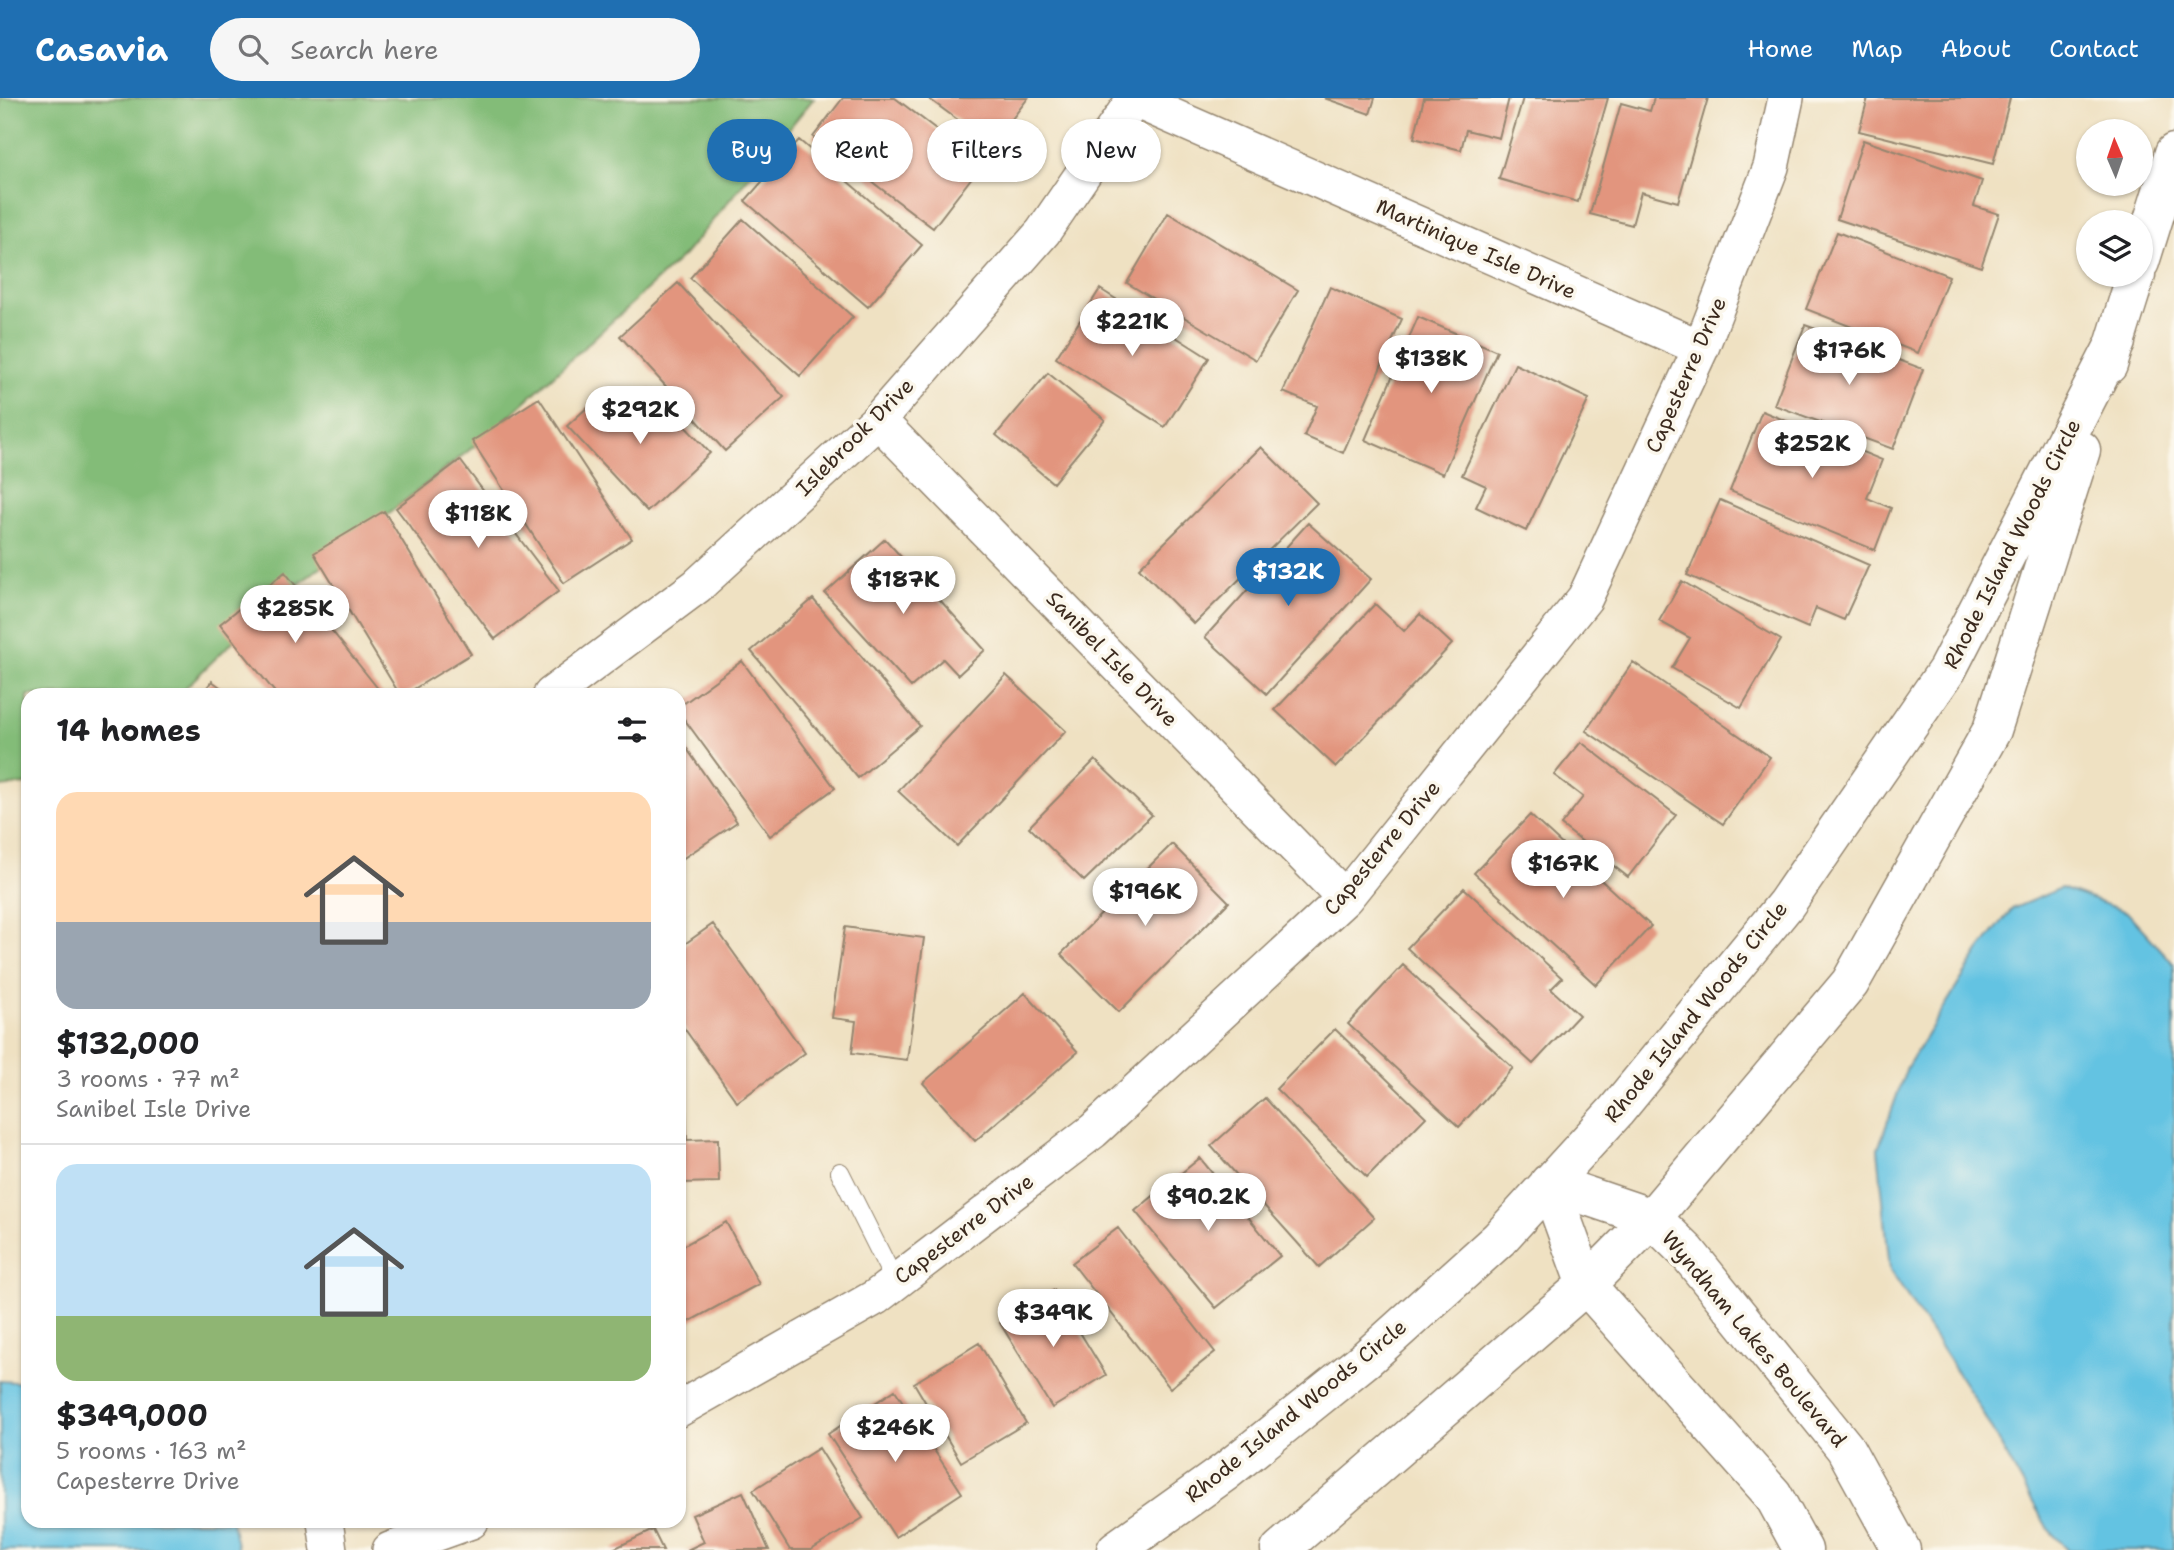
<!DOCTYPE html>
<meta charset="utf-8">
<style>
:root{--surface:#fff;--page:#f6f6f6;--text:#202124;--muted:#757577;--line:#e0e0e0;--accent:#1f6fb2}
body{margin:0;font-family:"Shantell Sans",sans-serif;background:var(--page);color:var(--text);height:100vh;display:flex;flex-direction:column;font-size:26px;white-space:nowrap}
*{box-sizing:border-box;margin:0}
p{font-size:23px;color:var(--muted)}
.icon{flex:none;width:38px;height:38px;fill:none;stroke:currentColor;stroke-width:2;stroke-linecap:round;stroke-linejoin:round}
.map{position:relative;flex:1;overflow:hidden}
.details{position:absolute;left:21px;top:590px;width:665px;height:840px;display:flex;flex-direction:column;background:var(--surface);border-radius:21px;box-shadow:0 2px 5px #0004}
.details>*{flex:none}
.banner{position:absolute;left:707px;top:21px;width:665px;height:63px;display:flex;gap:14px}
.needle{width:46px;rotate:358deg}
.tools{position:absolute;left:2076px;top:21px;display:grid;gap:14px}
.tools a{display:grid;place-items:center;width:77px;height:77px;border-radius:50%;background:var(--surface);box-shadow:0 2px 5px #0004;font-size:35px}
.price{position:absolute;translate:-50% -60px;padding:0 16px;border-radius:24px;background:#fff;color:#222;font-size:23px;line-height:46px;filter:drop-shadow(0 2px 4px #0008)}
.price::after{content:'';position:absolute;left:50%;top:42px;width:21px;height:16px;margin-left:-10px;background:inherit;clip-path:polygon(0 0,100% 0,50% 100%)}
.price.selected{background:var(--accent);color:#fff}
ul{padding:0;list-style:none}
li{display:grid;align-content:center;gap:14px;height:371px;padding:0 35px}
li+li{border-top:2px solid var(--line)}
li span{display:grid;place-items:center;height:217px;border-radius:21px;color:#555}
li>.icon{margin-inline-start:auto}
span .icon{width:126px;height:126px;fill:#fffc;stroke-width:1}
li b{font-size:30px}
h2{display:flex;justify-content:space-between;align-items:center;height:84px;padding:0 35px;font-size:30px}
.pill{padding:0 24px;border-radius:32px;background:var(--surface);box-shadow:0 2px 5px #0004;font-size:24px;line-height:63px}
.pill.selected{background:var(--accent);color:#fff}
header{display:flex;align-items:center;gap:42px;box-sizing:border-box;height:98px;padding:0 35px;background:var(--accent);color:#fff}
header strong{font-size:33px}
nav{display:flex;gap:38px;margin-inline-start:auto;font-size:24px}
.search{width:490px;height:63px;background:var(--page);display:flex;align-items:center;gap:18px;box-sizing:border-box;padding:0 24px;border-radius:38px;color:var(--muted);font-size:26px}
.map>svg:first-child{display:block}
</style>
<header>
<strong>Casavia</strong>
<div class="search"><svg class="icon" aria-label="search" viewBox="0 0 24 24"><circle cx="10" cy="10" r="6"/><path d="M15 15l6 6"/></svg>Search here</div>
<nav><a>Home</a><a>Map</a><a>About</a><a>Contact</a></nav>
</header>
<div class="map">
<svg width="2174" height="1452" viewBox="0 0 2174 1452">
<rect width="100%" height="100%" fill="#fbf7ec"/>
<filter id="ink" filterUnits="userSpaceOnUse"><feTurbulence type="fractalNoise" baseFrequency=".0143" numOctaves="2"/><feDisplacementMap in="SourceGraphic" scale="14" xChannelSelector="R" yChannelSelector="G"/><feConvolveMatrix kernelMatrix="1 2 1 2 8 2 1 2 1" color-interpolation-filters="sRGB"/></filter>
<filter id="wash" filterUnits="userSpaceOnUse"><feTurbulence type="fractalNoise" baseFrequency=".00686" numOctaves="4" result="noise"/><feDisplacementMap in="SourceGraphic" scale="28" xChannelSelector="R" yChannelSelector="G"/><feGaussianBlur stdDeviation="1.57" result="paint"/><feColorMatrix in="noise" values="0 0 0 0 0 0 0 0 0 0 0 0 0 0 0 0 0 1.4 0 .05"/><feComposite in="paint" operator="in"/></filter>
<g filter="url(#wash)">
<rect width="100%" height="100%" fill="#efe1c2"/>
<path fill="#83bc78" stroke="#5f734b" stroke-width="2" d="M0,0H814L684,157L491,335L262,515L178,597H28V686L0,689Z"/>
<path fill="#64c3e2" stroke="#507680" stroke-width="2" d="M2061,790L2127,814L2174,866V1452H2068L2048,1431L1972,1297L1890,1172L1878,1051L1907,969L1979,853L2012,811Z
M0,1283L28,1285V1423H232L238,1452H0Z"/>
<g id="blocks">
<path fill="#e2957e" d="M843,0H895L982,66L933,130L813,39Z
M928,0H1028L992,47Z
M1324,0H1375L1370,16Z
M1424,0H1509L1499,40L1466,32L1461,52L1414,40Z
M1523,0H1608L1578,104L1499,81Z
M1654,0H1708L1678,104L1641,94L1632,127L1590,116L1621,5L1650,13Z
M1868,0H2010L1993,66L1859,33Z
M799,42L922,147L868,209L745,103Z
M1863,42L1982,83L1974,108L1999,116L1981,169L1837,121Z
M1168,115L1298,192L1256,262L1127,185Z
M743,121L853,219L800,278L690,180Z
M1837,134L1949,178L1918,255L1806,211Z
M678,185L784,299L725,353L620,238Z
M1330,189L1402,221L1343,355L1304,338L1317,308L1283,294Z
M1100,191L1209,260L1165,329L1056,260Z
M1418,219L1497,253L1443,376L1365,342Z
M1805,227L1923,271L1893,351L1774,307Z
M1515,266L1589,301L1526,433L1476,409L1486,388L1462,377Z
M1048,275L1105,322L1053,385L996,337Z
M650,291L710,355L647,414L567,328L602,296L622,318Z
M539,300L632,441L564,485L472,343Z
M1762,313L1882,362L1867,400L1891,410L1875,452L1730,393Z
M1261,349L1317,405L1194,526L1139,470Z
M460,362L559,493L495,541L396,410Z
M1720,402L1869,467L1844,522L1816,510L1808,530L1687,477Z
M384,413L471,556L404,597H400L314,455Z
M1308,425L1371,481L1267,596L1205,539Z
M885,441L985,552L958,577L943,561L911,589L825,495Z
M285,474L383,597H277L220,526Z
M1682,483L1781,542L1741,610L1672,570L1690,540L1659,523Z
M813,501L920,628L858,680L751,553Z
M1375,506L1404,533L1420,516L1452,546L1336,669L1275,612Z
M742,563L835,690L770,738L679,614V609Z
M1633,564L1770,659L1723,726L1586,633Z
M1006,577L1066,633L957,748L898,693Z
M212,583L231,597H201Z
M679,639L737,724L679,763Z
M1581,644L1676,717L1628,779L1561,727L1583,699L1554,677Z
M1095,662L1152,717L1084,783L1029,729Z
M1530,717L1651,828L1596,887L1474,775Z
M1172,746L1229,804L1119,914L1061,856Z
M1464,790L1562,880L1551,891L1579,917L1533,966L1407,850Z
M713,826L805,955L737,1004L679,923V850Z
M845,829L924,840L907,962L852,955L856,923L832,920Z
M1403,867L1513,970L1459,1029L1348,926Z
M1025,895L1078,954L975,1043L923,985Z
M1335,931L1426,1019L1367,1079L1276,991Z
M1265,1000L1374,1120L1319,1169L1211,1048Z
M686,1011L687,1042L718,1041L719,1084L679,1085V1012Z
M1200,1060L1280,1158L1216,1210L1135,1113Z
M726,1124L759,1186L679,1229V1150Z
M1118,1130L1215,1254L1170,1290L1072,1165Z
M1054,1192L1106,1277L1052,1310L1000,1225Z
M979,1245L1026,1325L961,1364L914,1285Z
M895,1292L962,1395L895,1439L828,1336Z
M819,1350L863,1420L811,1452H790L753,1392Z
M743,1394L769,1452H687L704,1444L692,1417Z
M653,1432L663,1452H611Z"/>
</g>
</g>
<g filter="url(#ink)">
<use href="#blocks" fill-opacity="0" stroke="#958670" stroke-width="2"/>
<g fill="none" stroke-linecap="round" stroke-linejoin="round">
<g stroke="#958670" stroke-width="20">
<path id="service" d="M840,1074L895,1184"/>
</g>
<g stroke="#958670" stroke-width="38">
<path id="minor" d="M1135,2L1701,250
M878,322L1345,800
M551,597L697,488L878,322L1043,134L1135,0
M679,1311L876,1199L1093,1033L1345,800L1585,500L1701,250L1771,69L1786,0
M325,1423L329,1452
M390,1452L471,1423"/>
</g>
<g stroke="#958670" stroke-width="41">
<path id="tertiary" d="M2140,164L2174,55
M2108,267L2136,177
M1549,1085L1652,1120L1687,1154L1845,1350L1901,1452
M1549,1085L1586,1187L1773,1397L1803,1452
M1116,1452L1225,1374L1367,1260L1499,1141L1616,1013L1786,806L1947,572L2116,244
M1280,1452L1586,1187L1652,1120L1850,885L1992,632L2081,352"/>
</g>
<use href="#service" stroke="#fff" stroke-width="18"/>
<use href="#minor" stroke="#fff" stroke-width="35"/>
<use href="#tertiary" stroke="#fff" stroke-width="38"/>
</g>
</g>
<g text-anchor="middle" stroke-width="7" stroke-linejoin="round" paint-order="stroke">
<g font-size="21" fill="#3b2a1e" stroke="#fbf7ec">
<text transform="translate(1476 151) rotate(24)" y="7">Martinique Isle Drive</text>
<text transform="translate(1686 277) rotate(-66)" y="7">Capesterre Drive</text>
<text transform="translate(855 339) rotate(-45)" y="7">Islebrook Drive</text>
<text transform="translate(2012 446) rotate(-63)" y="7">Rhode Island Woods Circle</text>
<text transform="translate(1112 561) rotate(46)" y="7">Sanibel Isle Drive</text>
<text transform="translate(1382 750) rotate(-50)" y="7">Capesterre Drive</text>
<text transform="translate(1696 914) rotate(-51)" y="7">Rhode Island Woods Circle</text>
<text transform="translate(964 1131) rotate(-37)" y="7">Capesterre Drive</text>
<text transform="translate(1754 1241) rotate(50)" y="7">Wyndham Lakes Boulevard</text>
<text transform="translate(1296 1313) rotate(-39)" y="7">Rhode Island Woods Circle</text>
</g>
</g>
</svg>
<div class="tools">
<a><svg class="needle" viewBox="-14 -14 28 28"><path d="M0-13l5 13h-10z" fill="#e53935"/><path d="M0 13l5-13h-10z" fill="#757577"/></svg></a>
<a><svg class="icon" aria-label="layers" viewBox="0 0 24 24"><path d="M12 4l9 5-9 5-9-5zM3 14l9 5 9-5"/></svg></a>
</div>
<b class="price" style="left:1132px;top:260px">$221K</b>
<b class="price" style="left:1849px;top:289px">$176K</b>
<b class="price" style="left:1431px;top:297px">$138K</b>
<b class="price" style="left:640px;top:348px">$292K</b>
<b class="price" style="left:1812px;top:382px">$252K</b>
<b class="price" style="left:478px;top:452px">$118K</b>
<b class="price selected" style="left:1288px;top:510px">$132K</b>
<b class="price" style="left:903px;top:518px">$187K</b>
<b class="price" style="left:295px;top:547px">$285K</b>
<b class="price" style="left:1563px;top:802px">$167K</b>
<b class="price" style="left:1145px;top:830px">$196K</b>
<b class="price" style="left:1208px;top:1135px">$90.2K</b>
<b class="price" style="left:1053px;top:1251px">$349K</b>
<b class="price" style="left:895px;top:1366px">$246K</b>
<div class="banner">
<a class="pill selected">Buy</a>
<a class="pill">Rent</a>
<a class="pill">Filters</a>
<a class="pill">New</a>
</div>
<section class="details">
<h2>14 homes<svg class="icon" aria-label="filters" viewBox="0 0 24 24"><path d="M4 7h16M4 17h16"/><circle cx="9" cy="7" r="2"/><circle cx="15" cy="17" r="2"/></svg></h2>
<ul>
<li><span style="background:linear-gradient(#ffd9b3 60%,#9aa5b1 0)"><svg class="icon" aria-label="home" viewBox="0 0 24 24"><path d="M3 11l9-7 9 7M6 9v11h12V9"/></svg></span><div><b>$132,000</b><p>3 rooms · 77 m²</p><p>Sanibel Isle Drive</p></div></li>
<li><span style="background:linear-gradient(#bfe0f5 70%,#8fb573 0)"><svg class="icon" aria-label="home" viewBox="0 0 24 24"><path d="M3 11l9-7 9 7M6 9v11h12V9"/></svg></span><div><b>$349,000</b><p>5 rooms · 163 m²</p><p>Capesterre Drive</p></div></li>
</ul>
</section>
</div>
